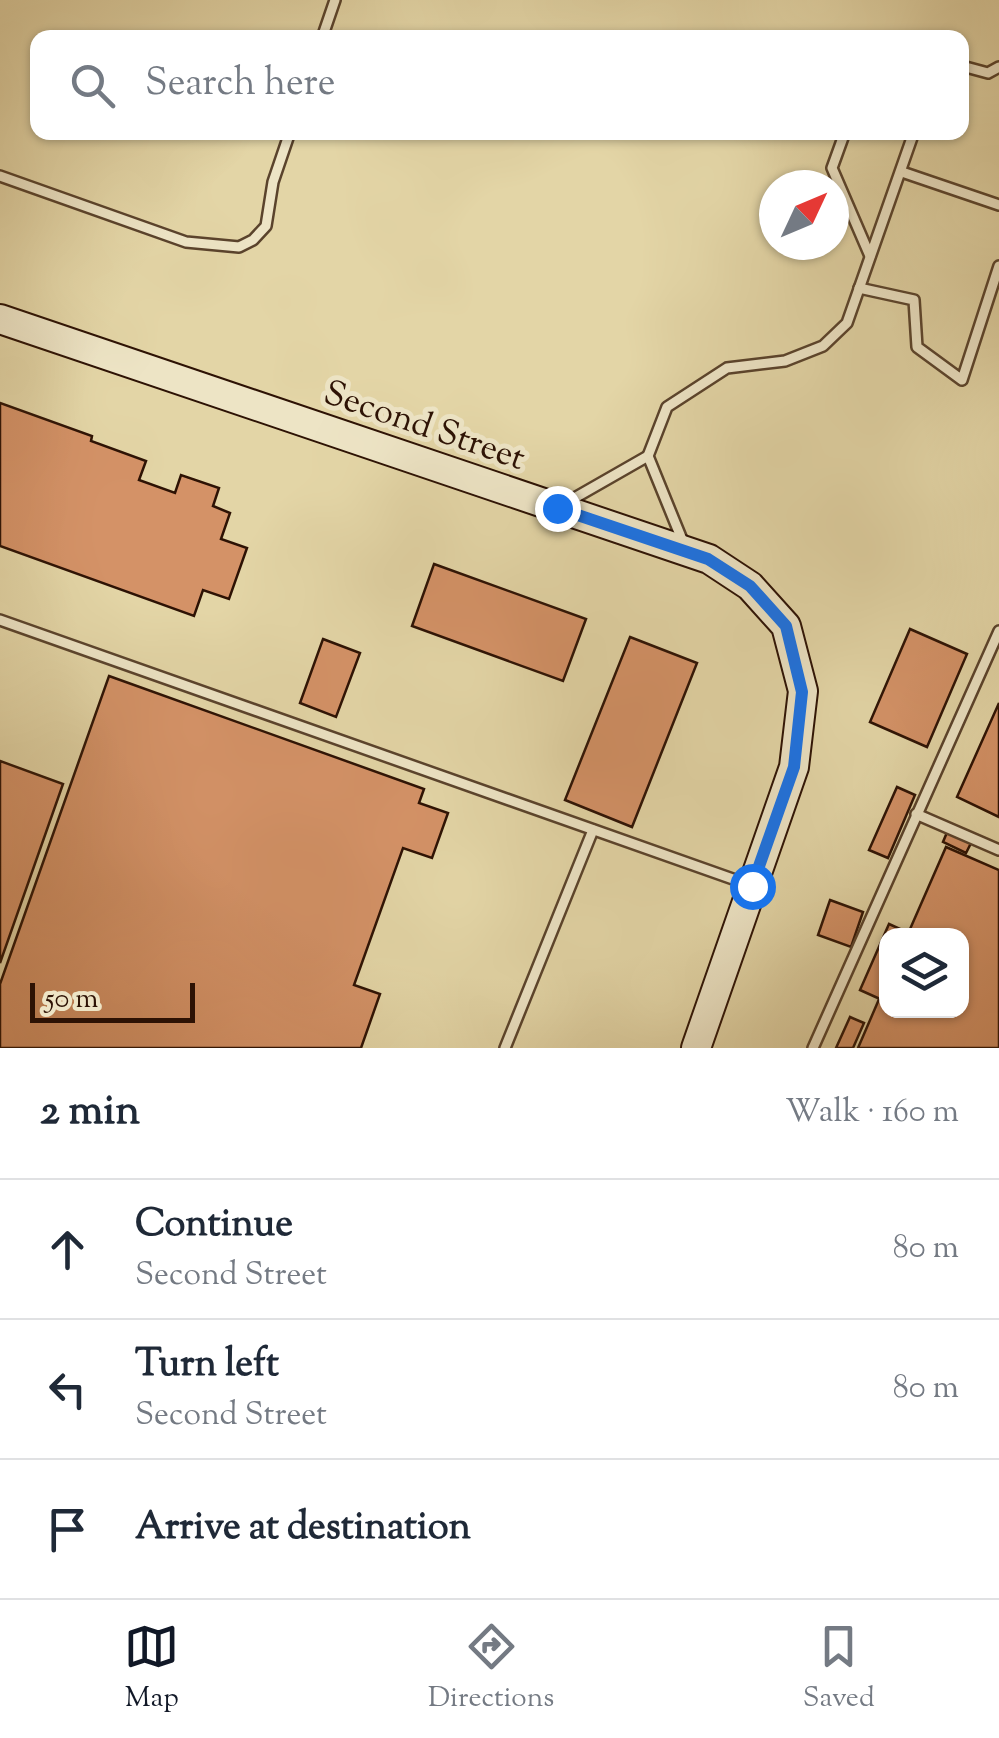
<!DOCTYPE html>
<html lang="en">
<head>
<meta charset="utf-8">
<style>
	:root { --surface:#fff; --page:#f6f6f7; --text:#1f2937; --muted:#747a83; --line:#e0e1e3; --accent:#111827 }
	body { margin:0; font-family:"Sorts Mill Goudy",serif; background:var(--page); color:var(--text) }
	.controls { position:absolute; right:30px; bottom:30px; display:grid; overflow:hidden; border-radius:20px; box-shadow:0 2px 8px #0004 }
	.controls button { width:90px; height:90px; display:grid; place-items:center; padding:0; border:0; border-bottom:2px solid var(--line); background:var(--surface); color:var(--text); font:50px sans-serif }
	.compass { position:absolute; left:759px; top:170px; width:90px; height:90px; border-radius:50%; background:var(--surface); box-shadow:0 2px 8px #0004; rotate:46deg }
	.scale { position:absolute; left:30px; bottom:25px; width:165px; box-sizing:border-box; padding-left:10px; border:5px solid #2d1204; border-top:0; font-size:28px; line-height:35px; white-space:nowrap; color:#2d1204; -webkit-text-stroke:8px #ede4c5; paint-order:stroke }
	.stop { position:absolute; width:30px; height:30px; margin:-22px; border:8px solid #1a73e8; border-radius:50%; background:#fff }
	.stop.end { background:#1a73e8; border-color:#fff; box-shadow:0 2px 10px #0008 }
	.list { margin:0; padding:0; list-style:none }
	h2 { display:flex; justify-content:space-between; align-items:center; height:130px; margin:0; padding:0 40px; font-size:42px }
	h2 small { font-size:32px; font-weight:400; color:var(--muted) }
	.list li { display:grid; grid-template-columns:65px 1fr auto; gap:30px; align-items:center; box-sizing:border-box; height:140px; padding:0 40px; border-top:2px solid var(--line) }
	.list b { display:block; font-size:38px; white-space:nowrap }
	.list p { margin:0; font-size:32px; white-space:nowrap; color:var(--muted) }
	.list em { font-size:32px; font-style:normal; color:var(--muted) }
	.icon { flex:none; width:55px; height:55px; fill:none; stroke:currentColor; stroke-width:2; stroke-linecap:round; stroke-linejoin:round }
	.map { position:relative; flex:none; width:999px; height:1048px; overflow:hidden }
	.search { position:absolute; background:var(--surface); box-shadow:0 2px 8px #0004; left:30px; right:30px; top:30px; height:110px; display:flex; align-items:center; gap:25px; box-sizing:border-box; padding:0 35px; border-radius:20px; color:var(--muted); font-size:38px }
	.sheet { height:550px; background:var(--surface) }
	nav { display:flex; justify-content:space-around; align-items:center; box-sizing:border-box; height:140px; border-top:2px solid var(--line); background:var(--surface); font-size:28px; color:var(--muted) }
	nav a { display:grid; justify-items:center; gap:5px }
	nav .on { color:var(--accent) }
	.map>svg:first-child { display:block }
	.building { fill:#d49267; stroke:#2d1204; stroke-width:2.5 }
	.lines { fill:none; stroke-linecap:round; stroke-linejoin:round }
	.lane-casing { stroke:#5a432c; stroke-width:14 }
	.secondary-casing { stroke:#2d1204; stroke-width:32 }
	.lane { stroke:#ede4c5; stroke-width:9 }
	.secondary { stroke:#ede4c5; stroke-width:28 }
	.route { stroke:#1a73e8; stroke-width:12 }
	.labels { text-anchor:middle; stroke-width:10; stroke-linejoin:round; paint-order:stroke }
	.street-label { font-size:35px; fill:#2d1204; stroke:#ede4c5 }
</style>
</head>
<body>
<div class="map">
<svg width="999" height="1048" viewBox="0 0 999 1048">
	<rect width="100%" height="100%" fill="#e3d5a6"/>
	<filter id="stains"><feTurbulence type="fractalNoise" baseFrequency=".002" numOctaves="4"/><feColorMatrix values="0 0 0 0 .2 0 0 0 0 .09 0 0 0 0 .02 0 0 0 .5 -.17"/></filter>
	<radialGradient id="worn" r=".72"><stop offset=".6" stop-color="#630" stop-opacity="0"/><stop offset="1" stop-color="#630" stop-opacity=".3"/></radialGradient>
	<g class="building">
		<path d="M0,403L92,436L91,441L146,461L139,480L175,493L181,475L219,488L213,506L230,513L221,539L247,548L229,599L203,590L194,616L0,546Z"/>
		<path d="M434,564L586,619L563,681L412,626Z"/>
		<path d="M910,629L967,654L927,747L870,722Z"/>
		<path d="M630,637L697,663L632,827L565,800Z"/>
		<path d="M323,639L360,653L336,717L300,703Z"/>
		<path d="M109,676L424,789L419,803L448,813L432,858L403,848L354,985L380,994L361,1048H0V984Z"/>
		<path d="M999,703V817L957,797Z"/>
		<path d="M0,761L63,784L0,963Z"/>
		<path d="M897,787L915,795L888,858L869,850Z"/>
		<path d="M948,830L972,841L966,853L943,842Z"/>
		<path d="M946,847L999,870V1048H858L886,983V1011H962V936H907Z"/>
		<path d="M830,900L863,912L851,947L818,935Z"/>
		<path d="M889,924L909,933L907,936H886V983L880,999L860,990Z"/>
		<path d="M850,1017L864,1023L853,1048H836Z"/>
	</g>
	<g class="lines">
		<g class="lane-casing">
			<g id="lane">
				<path d="M322,38L335,0"/>
				<path d="M962,66L988,73L999,67"/>
				<path d="M845,132L832,168L870,256"/>
				<path d="M902,172L999,205"/>
				<path d="M0,176L186,242L239,247L253,240L266,226L273,182L290,132"/>
				<path d="M859,288L914,300L917,347L962,380L999,266"/>
				<path d="M564,504L648,456"/>
				<path d="M683,542L648,456L667,407L727,368L785,361L823,346L847,323L914,132"/>
				<path d="M0,620L747,884"/>
				<path d="M916,814L999,850"/>
				<path d="M505,1048L593,830"/>
				<path d="M813,1048L999,631"/>
			</g>
		</g>
		<g class="secondary-casing">
			<path id="secondary" d="M0,319L709,559L750,586L786,626L803,691L794,767L696,1048"/>
		</g>
		<use href="#lane" class="lane"/>
		<use href="#secondary" class="secondary"/>
	</g>
	<g class="lines">
		<path class="route" d="M557,508L708,559L750,586L786,626L802,692L794,767L752,886"/>
	</g>
	<g class="labels">
		<g class="street-label">
			<text transform="translate(425 424) rotate(19)" y="12">Second Street</text>
		</g>
	</g>
	<rect width="100%" height="100%" filter="url(#stains)"/>
	<rect width="100%" height="100%" fill="url(#worn)"/>
</svg>
<div class="controls">
<button><svg class="icon" aria-label="layers" viewBox="0 0 24 24"><path d="M12 4l9 5-9 5-9-5zM3 14l9 5 9-5"/></svg></button>
</div>
<svg class="compass" viewBox="-18 -18 36 36"><path d="M0-13l5 13h-10z" fill="#e53935"/><path d="M0 13l5-13h-10z" fill="#747a83"/></svg>
<div class="scale">50 m</div>
<div class="stop" style="left:752px;top:886px"></div>
<div class="stop end" style="left:557px;top:508px"></div>
<div class="search"><svg class="icon" aria-label="search" viewBox="0 0 24 24"><circle cx="10" cy="10" r="6"/><path d="M15 15l6 6"/></svg>Search here</div>
</div>
<section class="sheet">
<h2>2 min<small>Walk · 160 m</small></h2>
<ul class="list">
<li><svg class="icon" aria-label="ahead" viewBox="0 0 24 24"><path d="M12 20V5M6 11l6-6 6 6"/></svg><div><b>Continue</b><p>Second Street</p></div><em>80 m</em></li>
<li><svg class="icon" aria-label="left" viewBox="0 0 24 24"><path d="M17 20v-9H6M10 6l-5 5 5 5"/></svg><div><b>Turn left</b><p>Second Street</p></div><em>80 m</em></li>
<li><svg class="icon" aria-label="arrive" viewBox="0 0 24 24"><path d="M6 21V4h12l-3 4 3 4H6"/></svg><div><b>Arrive at destination</b></div></li>
</ul>
</section>
<nav>
<a class="on"><svg class="icon" aria-label="map" viewBox="0 0 24 24"><path d="M3 6l6-2 6 2 6-2v14l-6 2-6-2-6 2zM9 4v14M15 6v14"/></svg>Map</a>
<a><svg class="icon" aria-label="directions" viewBox="0 0 24 24"><path d="M12 3l9 9-9 9-9-9zM9 14v-3h6M13 9l2 2-2 2"/></svg>Directions</a>
<a><svg class="icon" aria-label="saved" viewBox="0 0 24 24"><path d="M7 4h10v16l-5-4-5 4z"/></svg>Saved</a>
</nav>
</body>
</html>
